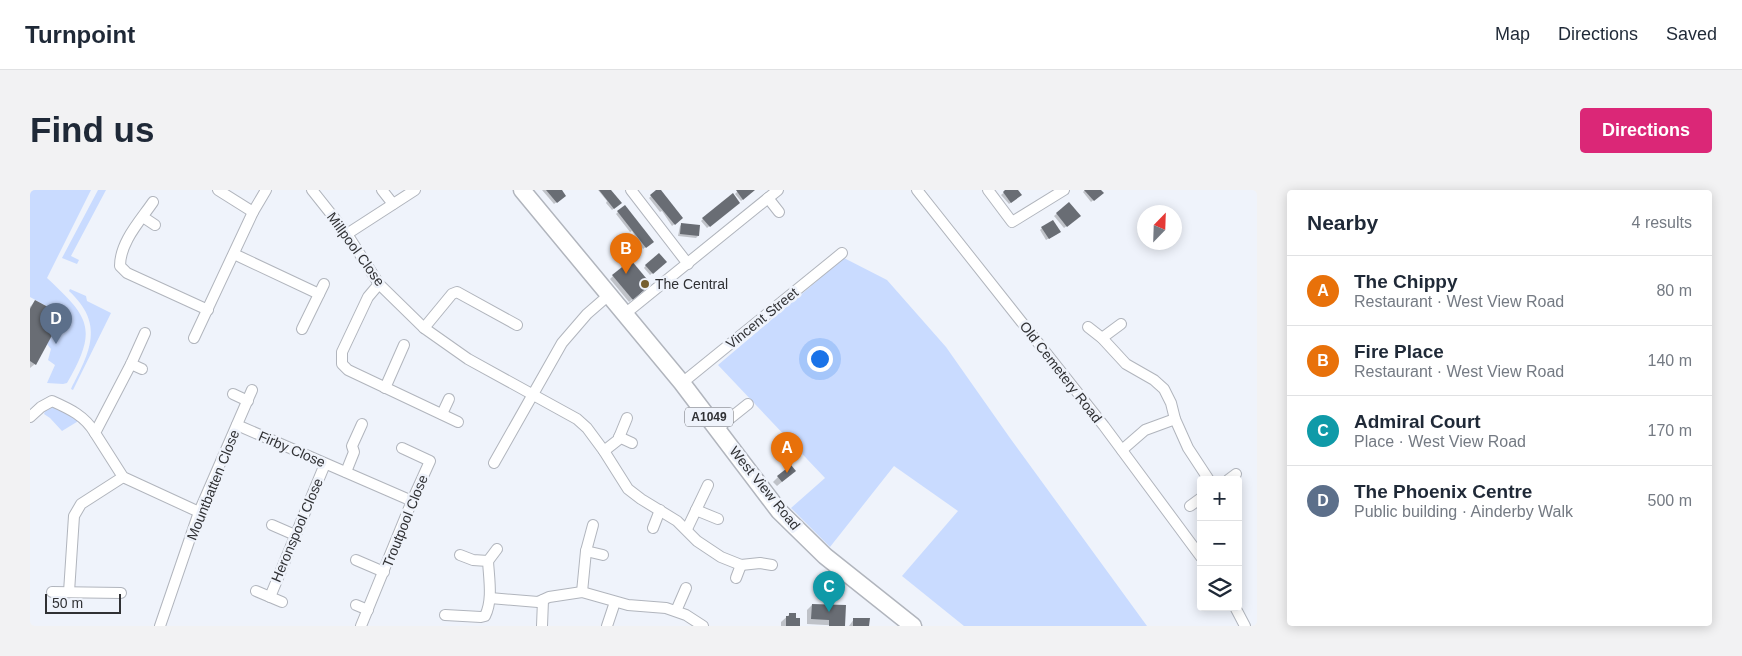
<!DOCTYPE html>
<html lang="en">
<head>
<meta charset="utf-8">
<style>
	:root { --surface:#fff; --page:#f2f2f3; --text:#1f2937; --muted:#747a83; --line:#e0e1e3; --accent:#db2777 }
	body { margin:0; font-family:Helvetica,sans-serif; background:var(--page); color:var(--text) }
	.controls { position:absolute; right:15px; bottom:15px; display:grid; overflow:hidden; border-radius:5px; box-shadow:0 2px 12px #0003 }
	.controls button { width:45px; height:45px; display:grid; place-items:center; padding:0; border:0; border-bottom:1px solid var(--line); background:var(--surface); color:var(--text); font:25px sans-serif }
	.compass { position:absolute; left:1107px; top:15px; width:45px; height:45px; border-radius:50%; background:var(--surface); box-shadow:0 2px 12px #0003; rotate:23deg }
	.scale { position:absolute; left:15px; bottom:12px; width:76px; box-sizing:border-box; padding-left:5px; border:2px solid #303134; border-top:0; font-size:14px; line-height:18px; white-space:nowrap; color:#303134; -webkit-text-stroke:4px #eff3fb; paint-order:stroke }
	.you { position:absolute; left:789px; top:168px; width:18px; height:18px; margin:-12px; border:4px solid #fff; border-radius:50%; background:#1a73e8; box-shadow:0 0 0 8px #1a73e833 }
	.badge { display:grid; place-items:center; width:32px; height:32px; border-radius:50%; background:var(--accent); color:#fff; font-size:16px; font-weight:700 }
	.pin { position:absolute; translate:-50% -41px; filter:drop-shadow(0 1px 2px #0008) }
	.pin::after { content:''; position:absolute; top:26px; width:18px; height:15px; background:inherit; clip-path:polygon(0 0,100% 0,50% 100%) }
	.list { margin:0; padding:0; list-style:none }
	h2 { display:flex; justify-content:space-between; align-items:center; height:65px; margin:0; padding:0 20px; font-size:21px }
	h2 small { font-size:16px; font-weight:400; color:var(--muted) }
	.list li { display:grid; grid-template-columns:32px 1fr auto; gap:15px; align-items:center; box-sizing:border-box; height:70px; padding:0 20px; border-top:1px solid var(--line) }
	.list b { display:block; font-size:19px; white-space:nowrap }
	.list p { margin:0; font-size:16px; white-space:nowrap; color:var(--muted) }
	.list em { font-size:16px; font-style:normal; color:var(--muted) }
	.icon { flex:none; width:28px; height:28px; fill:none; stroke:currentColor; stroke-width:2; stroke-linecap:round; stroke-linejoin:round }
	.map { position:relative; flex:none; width:1227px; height:436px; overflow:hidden; border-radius:5px }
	header { display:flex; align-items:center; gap:30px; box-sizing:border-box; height:70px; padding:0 25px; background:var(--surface); border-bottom:1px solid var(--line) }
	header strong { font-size:24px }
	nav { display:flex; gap:28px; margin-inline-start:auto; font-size:18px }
	.intro { display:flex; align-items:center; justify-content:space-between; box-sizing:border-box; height:120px; padding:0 30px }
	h1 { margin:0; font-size:35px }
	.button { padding:12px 22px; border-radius:5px; background:var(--accent); color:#fff; font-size:18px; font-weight:700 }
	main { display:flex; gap:30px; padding:0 30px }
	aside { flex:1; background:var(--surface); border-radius:5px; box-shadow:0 2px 12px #0003 }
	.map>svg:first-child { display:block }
	.green { fill:#c9dbff }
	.shadow { fill:#0003 }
	.building { fill:#696d74 }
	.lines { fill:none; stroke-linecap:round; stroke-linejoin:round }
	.minor-casing { stroke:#b1b5bd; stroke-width:12 }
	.primary-casing { stroke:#b1b5bd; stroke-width:19 }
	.minor { stroke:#fff; stroke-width:10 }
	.primary { stroke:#fff; stroke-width:16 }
	.poi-dot { fill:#765f2f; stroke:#eff3fb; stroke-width:2 }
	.labels { text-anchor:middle; stroke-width:5; stroke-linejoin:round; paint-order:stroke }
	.shield { fill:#eff3fb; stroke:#696b70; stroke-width:1 }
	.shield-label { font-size:12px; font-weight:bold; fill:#303134 }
	.street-label { font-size:14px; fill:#303134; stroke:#eff3fb }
	.poi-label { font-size:14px; fill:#303134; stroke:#eff3fb; text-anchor:start }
</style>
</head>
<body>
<header>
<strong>Turnpoint</strong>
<nav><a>Map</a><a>Directions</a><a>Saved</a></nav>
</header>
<div class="intro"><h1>Find us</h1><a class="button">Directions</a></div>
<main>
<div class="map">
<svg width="1227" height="436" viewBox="0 0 1227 436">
	<rect width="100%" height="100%" fill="#eff3fb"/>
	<g class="green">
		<path d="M0,0H61L17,88C60,128 68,139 37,193L33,194L17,193L25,175L18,170L21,159L17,154L33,125L0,107Z"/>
		<path d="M68,0H76L41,66L49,70L47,74L32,68Z"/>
		<path d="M814,68L857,90L916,157L980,248L1117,436H934L872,386L928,321L864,276L800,357L761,318L795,288L688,175Z"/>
		<path d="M40,99L56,106L57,111L81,123L43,200L41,199C60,162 75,134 39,101Z"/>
		<path d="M25,216L50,230L32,241L20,228L14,224L15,221Z"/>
	</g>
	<g class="shadow">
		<path d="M512,0H530L532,8L524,14Z"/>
		<path d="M568,0H580L590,13L582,20L576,13L577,11Z"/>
		<path d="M628,0L652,28L642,36L632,21L630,22L619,8Z"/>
		<path d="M709,0H724L711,11L705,4Z"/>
		<path d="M977,0H986L988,7L979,14L971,5Z"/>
		<path d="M1055,0H1070L1072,3L1061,12L1053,2Z"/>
		<path d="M1039,13L1047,28L1034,38L1024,26Z"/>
		<path d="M706,15L677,38L671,31L673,29Z"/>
		<path d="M588,22L622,52L613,59L602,41L600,42L586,24Z"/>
		<path d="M652,34L668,46L666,48L648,46L650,36Z"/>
		<path d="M1012,38L1027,44L1016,50L1010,40Z"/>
		<path d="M633,74L620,85L614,78L616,75Z"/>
		<path d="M583,86L616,98L599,112L580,89Z"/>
		<path d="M5,111V174L0,178V117Z"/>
		<path d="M759,286L747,296L743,292L748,287Z"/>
		<path d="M782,415L814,436L777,434V420Z"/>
		<path d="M760,424L765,429L769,436H751V432Z"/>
		<path d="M824,429L838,436H819Z"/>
	</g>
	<g class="building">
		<path d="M516,0H532L536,6L527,13Z"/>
		<path d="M569,0H581L592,13L584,19Z"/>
		<path d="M626,0H631L653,28L645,35L620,5Z"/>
		<path d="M706,0H725L713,10Z"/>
		<path d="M975,0H988L992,5L981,13L973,2Z"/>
		<path d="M1054,0H1071L1074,3L1064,11Z"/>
		<path d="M703,3L710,13L680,37L672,28Z"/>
		<path d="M1039,12L1051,26L1037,37L1026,23Z"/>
		<path d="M595,15L624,52L616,58L587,21Z"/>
		<path d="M1023,30L1031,42L1019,49L1011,37Z"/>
		<path d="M651,33L670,35L669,46L650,44Z"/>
		<path d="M629,63L637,72L623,84L615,75Z"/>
		<path d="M601,70L621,94L603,110L582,85Z"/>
		<path d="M5,110L33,125L6,175L0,171V119Z"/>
		<path d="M761,275L766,281L752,292L747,286Z"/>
		<path d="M782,414L816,415L815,436H799V430L781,429Z"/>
		<path d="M759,423H766V428H770V436H756V426H759Z"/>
		<path d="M823,428H840L839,436H823Z"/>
	</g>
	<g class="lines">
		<g class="minor-casing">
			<g id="minor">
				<path d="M188,0L223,22"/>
				<path d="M282,0L317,44L349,94L394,138L438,169L547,229L557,238L574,261L598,299L611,309L647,331L667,351L691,367L711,375L730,373L742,375"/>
				<path d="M352,0L363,14"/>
				<path d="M601,0L658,74"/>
				<path d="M887,0L1074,236L1171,367"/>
				<path d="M958,0L982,32L1034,0"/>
				<path d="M738,8L749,22"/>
				<path d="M123,12C110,31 90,52 90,76L97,83L178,120"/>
				<path d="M113,27L125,35"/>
				<path d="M317,44L385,0"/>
				<path d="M204,64L289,104"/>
				<path d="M349,94L338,107L312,162V174L318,180L428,232"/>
				<path d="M596,123L748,0"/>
				<path d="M1058,137L1072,148L1096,174L1124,190L1134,199L1141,213L1145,229L1158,258L1179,290"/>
				<path d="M394,138L422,104L427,102L487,135"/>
				<path d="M272,139L294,94"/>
				<path d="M115,143L101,174L65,243L93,287L169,322"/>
				<path d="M164,148L223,22L236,0"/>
				<path d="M1072,148L1091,134"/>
				<path d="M101,174L112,179"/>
				<path d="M652,193L812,63"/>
				<path d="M355,198L374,155"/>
				<path d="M203,204L218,211"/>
				<path d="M412,224L419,209"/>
				<path d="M0,227L11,217L22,211C40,219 55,226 65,243"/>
				<path d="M207,235L382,311"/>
				<path d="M688,238L718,214"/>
				<path d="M589,247L602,253"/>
				<path d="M1092,260L1115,240L1145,229"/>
				<path d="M574,261L588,250L597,228"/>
				<path d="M464,273L532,153L557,124L580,104"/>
				<path d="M316,282L324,262L322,256L332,234"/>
				<path d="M1198,290L1206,284"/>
				<path d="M1160,316L1171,308"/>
				<path d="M666,320L688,329"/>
				<path d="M242,335L265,345"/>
				<path d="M623,338L630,320"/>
				<path d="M657,339L678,295"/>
				<path d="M556,361L573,365"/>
				<path d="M326,370L354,382"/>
				<path d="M458,371L467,359"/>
				<path d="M706,388L711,375"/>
				<path d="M226,401L252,412"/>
				<path d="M22,402L91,403"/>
				<path d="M39,402L44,326L51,314L93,287"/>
				<path d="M552,402L556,361L563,335"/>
				<path d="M240,407L295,274"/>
				<path d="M460,408L508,412L519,407L552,402L598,415L636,418L656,425L673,436"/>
				<path d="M326,415L338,420"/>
				<path d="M1205,417L1215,436"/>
				<path d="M646,421L656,398"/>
				<path d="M415,425L451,427L455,426C463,410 459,389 458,371L443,370L430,365"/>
				<path d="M130,436L169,322L222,200"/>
				<path d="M331,436L382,311L400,271L372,258"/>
				<path d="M512,436L513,410"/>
				<path d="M577,436L585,412"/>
			</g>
		</g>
		<g class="primary-casing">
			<path id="primary" d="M492,0L652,193L749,321L795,366L883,436"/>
		</g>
		<use href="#minor" class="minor"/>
		<use href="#primary" class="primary"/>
	</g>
	<circle class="poi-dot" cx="615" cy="94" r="5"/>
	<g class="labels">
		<rect class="shield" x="655" y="217.5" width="48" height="19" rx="4"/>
		<g class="shield-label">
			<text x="679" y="231">A1049</text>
		</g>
		<g class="street-label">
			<text transform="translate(326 59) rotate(54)" y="5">Millpool Close</text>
			<text transform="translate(732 128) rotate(-39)" y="5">Vincent Street</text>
			<text transform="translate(1031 182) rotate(52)" y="5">Old Cemetery Road</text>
			<text transform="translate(262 259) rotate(23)" y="5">Firby Close</text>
			<text transform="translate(183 295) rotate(-68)" y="5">Mountbatten Close</text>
			<text transform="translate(735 298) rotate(51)" y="5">West View Road</text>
			<text transform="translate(375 331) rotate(-68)" y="5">Troutpool Close</text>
			<text transform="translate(267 340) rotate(-67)" y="5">Heronspool Close</text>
		</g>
		<g class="poi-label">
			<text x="625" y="99">The Central</text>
		</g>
	</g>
</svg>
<div class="controls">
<button>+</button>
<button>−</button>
<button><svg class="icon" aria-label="layers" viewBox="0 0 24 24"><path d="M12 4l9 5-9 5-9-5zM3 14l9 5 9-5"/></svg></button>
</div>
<svg class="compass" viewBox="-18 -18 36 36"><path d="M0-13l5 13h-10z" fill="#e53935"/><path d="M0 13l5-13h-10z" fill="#747a83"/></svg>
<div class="scale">50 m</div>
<div class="you"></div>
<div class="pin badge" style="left:757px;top:283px;background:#e8710a">A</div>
<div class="pin badge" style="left:596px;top:84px;background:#e8710a">B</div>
<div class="pin badge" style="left:799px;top:422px;background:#0f9aa8">C</div>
<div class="pin badge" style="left:26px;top:154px;background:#5c6f8a">D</div>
</div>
<aside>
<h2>Nearby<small>4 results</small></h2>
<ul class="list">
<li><span class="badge" style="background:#e8710a">A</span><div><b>The Chippy</b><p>Restaurant · West View Road</p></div><em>80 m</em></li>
<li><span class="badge" style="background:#e8710a">B</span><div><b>Fire Place</b><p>Restaurant · West View Road</p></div><em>140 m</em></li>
<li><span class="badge" style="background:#0f9aa8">C</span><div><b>Admiral Court</b><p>Place · West View Road</p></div><em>170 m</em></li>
<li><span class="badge" style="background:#5c6f8a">D</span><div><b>The Phoenix Centre</b><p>Public building · Ainderby Walk</p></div><em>500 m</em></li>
</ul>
</aside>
</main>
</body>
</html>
